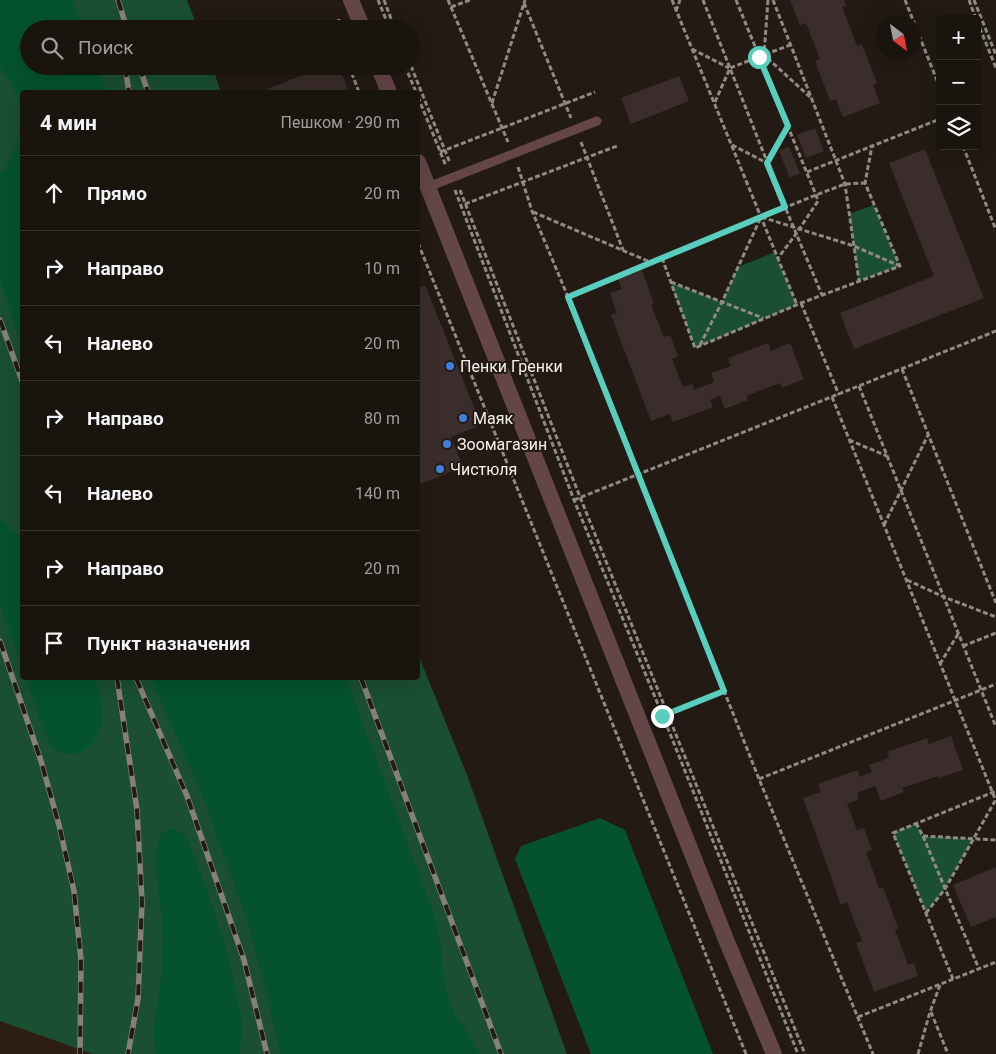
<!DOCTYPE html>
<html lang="ru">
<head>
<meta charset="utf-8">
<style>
	:root { --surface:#1a140e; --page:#231d17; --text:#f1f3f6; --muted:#9f9e9e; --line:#38332e }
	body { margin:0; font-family:Roboto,sans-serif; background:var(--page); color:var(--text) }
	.controls { position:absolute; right:15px; top:15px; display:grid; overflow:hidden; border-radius:5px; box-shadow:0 5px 20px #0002 }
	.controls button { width:45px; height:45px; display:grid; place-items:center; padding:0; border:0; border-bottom:1px solid var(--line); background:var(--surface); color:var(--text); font:25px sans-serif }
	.compass { position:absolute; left:876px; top:15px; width:45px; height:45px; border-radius:50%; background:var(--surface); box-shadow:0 5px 20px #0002; rotate:148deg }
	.stop { position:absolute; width:15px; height:15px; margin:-11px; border:4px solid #59cebe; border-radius:50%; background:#fff }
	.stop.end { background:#59cebe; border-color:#fff; box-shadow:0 1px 5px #0008 }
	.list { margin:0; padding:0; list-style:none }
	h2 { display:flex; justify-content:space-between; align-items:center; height:65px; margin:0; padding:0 20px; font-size:21px }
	h2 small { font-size:16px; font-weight:400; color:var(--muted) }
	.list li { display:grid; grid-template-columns:32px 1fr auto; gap:15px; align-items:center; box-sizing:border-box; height:75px; padding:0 20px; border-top:1px solid var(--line) }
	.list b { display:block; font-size:19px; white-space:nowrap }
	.list em { font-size:16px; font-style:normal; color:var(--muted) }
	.icon { flex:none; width:28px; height:28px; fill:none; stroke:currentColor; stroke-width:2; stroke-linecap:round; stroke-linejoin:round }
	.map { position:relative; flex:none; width:996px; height:1054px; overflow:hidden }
	.search { position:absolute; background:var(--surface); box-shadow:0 5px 20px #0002; left:20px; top:20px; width:400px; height:55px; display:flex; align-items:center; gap:12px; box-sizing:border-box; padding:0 18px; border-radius:28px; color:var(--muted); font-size:19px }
	.panel { position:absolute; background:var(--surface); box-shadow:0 5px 20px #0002; left:20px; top:90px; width:400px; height:590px; border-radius:5px }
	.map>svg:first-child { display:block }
	.built { fill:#2d1f14 }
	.green { fill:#1a4f31 }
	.forest { fill:#05532d }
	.building { fill:#3a2d2c }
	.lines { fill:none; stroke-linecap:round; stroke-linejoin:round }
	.path { stroke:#918a84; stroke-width:3; stroke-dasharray:5 2.5; stroke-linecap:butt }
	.service { stroke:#644649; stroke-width:9 }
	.minor { stroke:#644649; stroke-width:16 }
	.rail-casing { stroke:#87807a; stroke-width:5.5 }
	.rail { stroke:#231a13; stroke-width:4; stroke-dasharray:11; stroke-linecap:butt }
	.route { stroke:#59cebe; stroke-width:6 }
	.shop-dot { fill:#3f7fe0; stroke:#231a13; stroke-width:2 }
	.labels { text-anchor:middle; stroke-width:4; stroke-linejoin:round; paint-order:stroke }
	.poi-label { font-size:16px; fill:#f8f2ed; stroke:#231a13; text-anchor:start }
</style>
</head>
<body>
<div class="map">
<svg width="996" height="1054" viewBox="0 0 996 1054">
	<rect width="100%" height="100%" fill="#231a13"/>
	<path class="built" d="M0,1018L109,1054H0Z"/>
	<g class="green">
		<path d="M0,0H187L198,29H29V66H212L221,92H22V678H418V654L467,775L567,1054H93L0,1021Z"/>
		<path d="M874,205L900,266L859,281L849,214Z"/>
		<path d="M775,252L797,305L695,348L670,282L722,302L738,267Z"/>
		<path d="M916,823L923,836L973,839L945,889L926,913L893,833Z"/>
	</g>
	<g class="forest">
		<path d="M0,0H74L80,29H29V66H97L108,92H22V347L0,281V174L5,168L15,149L21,123L20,104L13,86L0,68Z"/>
		<path d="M0,516C6,525 13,532 22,537V667L0,604Z"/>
		<path d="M26,678H93C97,682 97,687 99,692C106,716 103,749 73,754C67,754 59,753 55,749C43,738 32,694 26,678Z"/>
		<path d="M151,678H346L435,917L441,948L443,972L448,997L457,1019L470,1035L480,1054H281L264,983L249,926L201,792L169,720Z"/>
		<path d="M600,818L625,830L713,1054H591L515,859L521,846Z"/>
		<path d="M174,829L183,834L189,842L214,910L227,953L242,1019L240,1054H156C151,1032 156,1015 159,994C162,969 164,942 162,918C160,897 153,865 157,846C159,834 163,830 174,829Z"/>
	</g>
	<g class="building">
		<path d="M790,0H844L846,6L842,7L857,46L862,44L877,83L873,85L880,103L843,117L836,99L830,101L815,61L820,59L806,23L800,25Z"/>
		<path d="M327,66H339L349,92H268L267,89Z"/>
		<path d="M679,76L689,101L631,124L621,98Z"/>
		<path d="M815,128L824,151L806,158L797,135Z"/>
		<path d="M789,147L800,173L790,178L779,151Z"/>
		<path d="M925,149L984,298L854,349L840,313L934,276L889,163Z"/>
		<path d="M642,270L654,304L651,305L664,337L670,335L678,356L672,359L683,387L692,384L694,390L714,382L711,373L731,366L728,358L768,343L771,351L790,343L804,379L782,388L780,383L746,396L748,400L725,409L720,396L710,400L713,407L673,422L670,414L651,421L611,315L617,313L610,293L622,289L618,279Z"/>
		<path d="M425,285L481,425L451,437L463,467L418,485V288Z"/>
		<path d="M951,736L963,770L939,778L938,776L902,788L904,792L881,801L875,786L857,793L859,799L847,804L857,830L864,828L872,850L866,852L879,888L883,887L898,928L895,930L908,965L914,963L918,976L874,992L856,943L862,941L847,902L841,905L803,798L821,792L818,784L857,770L860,777L872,772L869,765L889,758L887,752L927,738L929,744Z"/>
		<path d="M996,867V917L971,927L953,885Z"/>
	</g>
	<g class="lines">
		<g class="path">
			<path d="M378,0L390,29"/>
			<path d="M384,0L395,29"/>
			<path d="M448,0L508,142"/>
			<path d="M672,0L797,305"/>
			<path d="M703,0L785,207L822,295"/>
			<path d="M736,0L816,195L818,201L796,234L778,258"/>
			<path d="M768,0L764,55L810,97"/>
			<path d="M773,0L845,184L859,281"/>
			<path d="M905,0L940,88"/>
			<path d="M969,0L976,19"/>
			<path d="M974,0L996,55"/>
			<path d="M524,3L571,118"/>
			<path d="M451,7L470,0"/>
			<path d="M676,11L680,0"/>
			<path d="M977,21L996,68"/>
			<path d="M338,29L339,19"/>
			<path d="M692,49L729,68"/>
			<path d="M349,66L359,92"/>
			<path d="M405,66L416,92"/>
			<path d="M411,66L450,163"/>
			<path d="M418,97L446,166"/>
			<path d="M715,102L730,68L790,45"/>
			<path d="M492,103L525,0"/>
			<path d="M581,142L623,250"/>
			<path d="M732,145L767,163L787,127"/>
			<path d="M963,146L996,230"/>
			<path d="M440,152L595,92"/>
			<path d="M518,167L532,211L568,297L759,779L873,1054"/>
			<path d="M807,172L940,119"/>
			<path d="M455,190L574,500L673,741L798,1054"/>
			<path d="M460,190L580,497L805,1054"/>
			<path d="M465,204L617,146"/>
			<path d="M533,212L650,262"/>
			<path d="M418,243L746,1054"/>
			<path d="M662,258L695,348L801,303L900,266L865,183L872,146"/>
			<path d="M671,282L763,318"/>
			<path d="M568,297L650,262L816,195L845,184L865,183"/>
			<path d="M801,303L839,395"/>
			<path d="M700,345L722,302L761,217L854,246L900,266"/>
			<path d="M902,369L996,603"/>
			<path d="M859,386L996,727"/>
			<path d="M832,397L996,801"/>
			<path d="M849,440L887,456"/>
			<path d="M574,500L996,331"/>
			<path d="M884,525L928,435"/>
			<path d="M907,580L944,597L996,617"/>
			<path d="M963,646L996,633"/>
			<path d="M940,664L958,634"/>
			<path d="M662,716L724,691"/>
			<path d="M759,779L996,684"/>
			<path d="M916,823L923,836L979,969"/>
			<path d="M923,836L996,840"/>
			<path d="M926,913L945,889L995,801"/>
			<path d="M953,979L893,833L996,791"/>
			<path d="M931,1012L948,1054"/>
			<path d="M858,1017L996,962"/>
			<path d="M918,1054L930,1012L940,985"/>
		</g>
		<path class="service" d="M428,187L597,121"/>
		<g class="minor">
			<path d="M351,0L363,29"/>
			<path d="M378,66L389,92"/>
			<path d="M418,162L727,942L774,1054"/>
		</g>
		<g class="rail-casing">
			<g id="rail">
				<path d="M118,0L127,29"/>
				<path d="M125,66L129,92"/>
				<path d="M139,66L148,92"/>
				<path d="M0,320L22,381"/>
				<path d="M0,641L41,761L59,825L74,891L81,960L80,1054"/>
				<path d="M117,678L137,810L142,902L138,999L128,1054"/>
				<path d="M136,678L187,796L244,960L267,1054"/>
				<path d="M361,678L501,1054"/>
			</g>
		</g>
		<use href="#rail" class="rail"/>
	</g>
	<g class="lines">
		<path class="route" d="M662,716L724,691L568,297L785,207L767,163L788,126L759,57"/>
	</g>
	<g class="shop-dot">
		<circle cx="450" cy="366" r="5"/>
		<circle cx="463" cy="418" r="5"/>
		<circle cx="447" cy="444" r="5"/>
		<circle cx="440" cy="469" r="5"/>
	</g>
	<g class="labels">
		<g class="poi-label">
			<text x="460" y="372">Пенки Гренки</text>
			<text x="473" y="424">Маяк</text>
			<text x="457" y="450">Зоомагазин</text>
			<text x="450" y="475">Чистюля</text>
		</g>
	</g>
</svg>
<div class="controls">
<button>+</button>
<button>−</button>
<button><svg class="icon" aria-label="layers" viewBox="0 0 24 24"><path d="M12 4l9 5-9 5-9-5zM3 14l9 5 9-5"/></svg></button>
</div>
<svg class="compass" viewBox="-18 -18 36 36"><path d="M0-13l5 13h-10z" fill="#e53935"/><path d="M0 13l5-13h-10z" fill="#9f9e9e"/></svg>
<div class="stop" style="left:759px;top:57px"></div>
<div class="stop end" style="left:662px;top:716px"></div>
<div class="search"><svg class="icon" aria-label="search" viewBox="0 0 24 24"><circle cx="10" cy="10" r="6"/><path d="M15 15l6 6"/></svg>Поиск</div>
<section class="panel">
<h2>4 мин<small>Пешком · 290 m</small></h2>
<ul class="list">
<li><svg class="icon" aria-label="ahead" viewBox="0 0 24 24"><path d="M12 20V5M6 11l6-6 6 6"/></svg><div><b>Прямо</b></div><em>20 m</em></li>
<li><svg class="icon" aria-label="right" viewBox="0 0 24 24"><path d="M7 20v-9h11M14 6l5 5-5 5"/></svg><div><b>Направо</b></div><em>10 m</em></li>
<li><svg class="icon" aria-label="left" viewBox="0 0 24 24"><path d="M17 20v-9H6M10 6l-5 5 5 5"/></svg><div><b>Налево</b></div><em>20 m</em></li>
<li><svg class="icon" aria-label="right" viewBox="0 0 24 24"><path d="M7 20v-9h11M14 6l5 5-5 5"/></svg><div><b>Направо</b></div><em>80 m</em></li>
<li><svg class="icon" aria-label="left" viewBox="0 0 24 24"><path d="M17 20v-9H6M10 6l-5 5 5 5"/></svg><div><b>Налево</b></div><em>140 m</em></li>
<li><svg class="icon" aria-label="right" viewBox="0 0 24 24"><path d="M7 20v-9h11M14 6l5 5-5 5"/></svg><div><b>Направо</b></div><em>20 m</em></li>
<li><svg class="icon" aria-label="arrive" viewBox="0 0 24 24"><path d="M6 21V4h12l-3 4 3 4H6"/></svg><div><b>Пункт назначения</b></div></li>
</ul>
</section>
</div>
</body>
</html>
